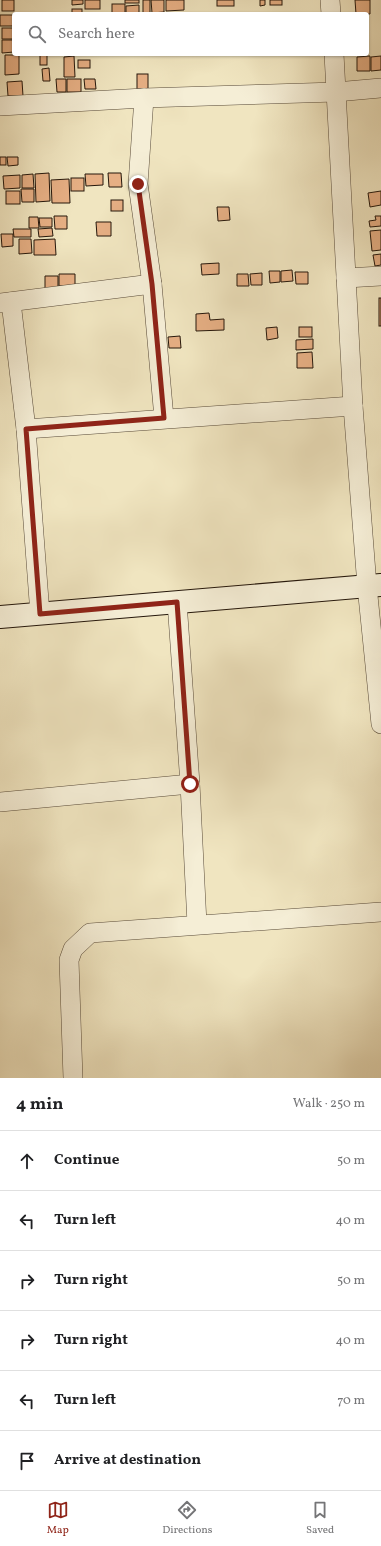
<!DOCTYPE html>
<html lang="en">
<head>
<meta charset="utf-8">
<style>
	:root { --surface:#fff; --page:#f2f2f2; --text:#202124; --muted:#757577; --line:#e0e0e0; --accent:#8f2418 }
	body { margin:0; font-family:Vollkorn,serif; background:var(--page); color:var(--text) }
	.stop { position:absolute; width:12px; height:12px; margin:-9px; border:3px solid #8f2418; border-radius:50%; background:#fff }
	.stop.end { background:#8f2418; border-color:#fff; box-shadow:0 1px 4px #0008 }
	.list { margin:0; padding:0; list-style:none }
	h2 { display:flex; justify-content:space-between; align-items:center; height:52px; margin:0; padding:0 16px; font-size:17px }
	h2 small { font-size:13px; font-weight:400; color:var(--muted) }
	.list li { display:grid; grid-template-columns:26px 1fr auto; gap:12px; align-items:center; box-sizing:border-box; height:60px; padding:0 16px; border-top:1px solid var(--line) }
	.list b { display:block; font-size:15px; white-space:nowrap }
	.list em { font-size:13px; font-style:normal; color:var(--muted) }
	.icon { flex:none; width:22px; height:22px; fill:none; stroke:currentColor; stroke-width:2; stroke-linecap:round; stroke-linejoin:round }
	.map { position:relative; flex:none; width:381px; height:1078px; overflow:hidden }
	.search { position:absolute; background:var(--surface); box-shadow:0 1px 3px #0004; left:12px; right:12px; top:12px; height:44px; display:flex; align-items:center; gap:10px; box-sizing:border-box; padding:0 14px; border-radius:4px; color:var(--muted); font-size:15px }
	.sheet { height:412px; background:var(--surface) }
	nav { display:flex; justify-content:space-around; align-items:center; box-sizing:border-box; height:56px; border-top:1px solid var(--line); background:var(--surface); font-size:11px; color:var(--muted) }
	nav a { display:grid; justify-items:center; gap:2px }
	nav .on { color:var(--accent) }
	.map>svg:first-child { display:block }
	.building { fill:#e6af84; stroke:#25170b }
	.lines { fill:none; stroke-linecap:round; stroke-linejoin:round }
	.street-casing { stroke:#584a38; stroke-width:20 }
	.secondary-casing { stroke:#25170b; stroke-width:24 }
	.street { stroke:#f5eed6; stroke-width:19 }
	.secondary { stroke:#f5eed6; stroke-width:22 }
	.route { stroke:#8f2418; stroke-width:5 }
</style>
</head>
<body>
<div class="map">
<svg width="381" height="1078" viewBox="0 0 381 1078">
	<rect width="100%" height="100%" fill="#f0e5c0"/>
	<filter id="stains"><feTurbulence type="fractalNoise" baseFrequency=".005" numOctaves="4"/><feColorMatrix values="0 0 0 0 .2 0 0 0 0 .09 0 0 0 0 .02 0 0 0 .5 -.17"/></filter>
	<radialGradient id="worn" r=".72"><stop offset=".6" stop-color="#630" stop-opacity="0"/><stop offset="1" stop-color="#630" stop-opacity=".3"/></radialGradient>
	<g class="building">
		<rect x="2" y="0" width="12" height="11"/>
		<path d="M72,0H83V4L72,5Z"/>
		<rect x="85" y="0" width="15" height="9"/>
		<rect x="125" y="0" width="14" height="3"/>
		<path d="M143,0H150V13L143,14Z"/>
		<path d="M151,0H164V12L152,13Z"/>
		<path d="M166,0H184V10L166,11Z"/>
		<rect x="217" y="0" width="17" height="6"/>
		<path d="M260,0H265V5L260,6Z"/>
		<rect x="270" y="0" width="12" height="5"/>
		<path d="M355,0H370V14H356Z"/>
		<rect x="112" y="4" width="13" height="10"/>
		<path d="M139,5V13L126,14V6Z"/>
		<rect x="72" y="9" width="10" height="5"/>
		<rect x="0" y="15" width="14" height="11"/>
		<rect x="2" y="28" width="12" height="11"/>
		<path d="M2,40H14V52L2,53Z"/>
		<path d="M5,55H19V74L5,75Z"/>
		<rect x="40" y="55" width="7" height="10"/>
		<path d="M74,56L75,77H64V57Z"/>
		<path d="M370,56V71H357V57Z"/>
		<path d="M381,56V70L371,71V57Z"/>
		<rect x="78" y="60" width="12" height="8"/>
		<path d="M49,68L50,81H43L42,69Z"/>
		<rect x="137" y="74" width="11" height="15"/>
		<path d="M56,79H66V92H57Z"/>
		<rect x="67" y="79" width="14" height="13"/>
		<path d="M84,79H95L96,89H85Z"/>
		<path d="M22,81L23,96H8L7,82Z"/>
		<rect x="0" y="157" width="6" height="8"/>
		<path d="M7,157H18V165L8,166Z"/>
		<path d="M49,173L50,201L36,202L35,174Z"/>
		<path d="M108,173H121L122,187H109Z"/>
		<path d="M33,174L34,188H22V175Z"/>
		<path d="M85,174H103V185L86,186Z"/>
		<path d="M20,175V188L4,189L3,176Z"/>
		<rect x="71" y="178" width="13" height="13"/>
		<path d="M69,179L70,203H52L51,180Z"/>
		<path d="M21,189H34V202H22Z"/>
		<rect x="6" y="191" width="14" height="13"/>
		<path d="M381,191V205L370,207L368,193Z"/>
		<rect x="111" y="200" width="12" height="11"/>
		<path d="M217,207H229L230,220L218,221Z"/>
		<path d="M54,216H67V229H55Z"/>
		<path d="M375,216H381V226L370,227L369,221L376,220Z"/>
		<path d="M29,217H38L39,228H29Z"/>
		<path d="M39,218H52V227H40Z"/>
		<path d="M96,222H111V236H97Z"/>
		<path d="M52,228L53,236L39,237L38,229Z"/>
		<path d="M13,229H31V237H14Z"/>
		<path d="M381,230V250L372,251L370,231Z"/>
		<path d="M1,234H13V246L2,247Z"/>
		<path d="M19,239H31L32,253L19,254Z"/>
		<path d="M55,239L56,255H34V240Z"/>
		<path d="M381,254V265L375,266L373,255Z"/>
		<path d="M219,263V274L202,275L201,264Z"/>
		<path d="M292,270L293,281L281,282V271Z"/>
		<path d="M269,271H280V282L270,283Z"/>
		<path d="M295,272H308V284H296Z"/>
		<path d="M262,273V285H251L250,274Z"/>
		<path d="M59,274H75V285L59,286Z"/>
		<path d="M237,274H248L249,286H237Z"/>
		<path d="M45,276H58V288L45,289Z"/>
		<rect x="379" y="298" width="2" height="28"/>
		<path d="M209,313L210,320L224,319V330L196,331V314Z"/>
		<path d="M277,327L278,338L267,340L266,328Z"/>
		<rect x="299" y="327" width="13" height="10"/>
		<path d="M180,336L181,348H169L168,337Z"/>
		<path d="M313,339V349L296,350V340Z"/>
		<path d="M312,352L313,368H297V353Z"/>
	</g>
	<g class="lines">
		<g class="street-casing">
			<g id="street">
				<path d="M330,0L331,14"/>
				<path d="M334,54L353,406L367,586L381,724"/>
				<path d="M144,98L138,184L152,284L164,418"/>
				<path d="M0,106L144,98L336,92L381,88"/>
				<path d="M346,278L381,276"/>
				<path d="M11,302L26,429L40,614"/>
				<path d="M0,303L152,284"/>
				<path d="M26,429L353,406"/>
				<path d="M190,784L197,924"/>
				<path d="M0,802L190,784L177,602"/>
				<path d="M73,1078L69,960L73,949L90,933L381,912"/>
			</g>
		</g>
		<g class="secondary-casing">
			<path id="secondary" d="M0,617L381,585"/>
		</g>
		<use href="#street" class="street"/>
		<use href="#secondary" class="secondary"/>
	</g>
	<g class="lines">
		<path class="route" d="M138,184L152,284L164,418L26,429L40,614L177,602L190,784"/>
	</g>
	<rect width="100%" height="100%" filter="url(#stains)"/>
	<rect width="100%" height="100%" fill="url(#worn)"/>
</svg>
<div class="stop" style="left:190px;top:784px"></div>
<div class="stop end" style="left:138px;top:184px"></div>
<div class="search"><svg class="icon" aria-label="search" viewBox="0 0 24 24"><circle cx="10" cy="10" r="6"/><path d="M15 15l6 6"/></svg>Search here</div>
</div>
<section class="sheet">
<h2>4 min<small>Walk · 250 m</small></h2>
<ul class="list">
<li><svg class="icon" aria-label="ahead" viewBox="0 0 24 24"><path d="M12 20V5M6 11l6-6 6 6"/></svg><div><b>Continue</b></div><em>50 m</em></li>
<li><svg class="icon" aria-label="left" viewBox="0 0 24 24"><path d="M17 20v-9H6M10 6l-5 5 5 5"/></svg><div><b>Turn left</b></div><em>40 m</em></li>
<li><svg class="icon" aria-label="right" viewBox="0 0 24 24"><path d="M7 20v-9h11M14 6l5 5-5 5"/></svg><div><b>Turn right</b></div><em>50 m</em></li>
<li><svg class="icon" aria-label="right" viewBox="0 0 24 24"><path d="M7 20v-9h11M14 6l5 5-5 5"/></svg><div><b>Turn right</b></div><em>40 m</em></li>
<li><svg class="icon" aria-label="left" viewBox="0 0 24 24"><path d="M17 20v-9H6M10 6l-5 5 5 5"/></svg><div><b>Turn left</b></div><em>70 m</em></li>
<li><svg class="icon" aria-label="arrive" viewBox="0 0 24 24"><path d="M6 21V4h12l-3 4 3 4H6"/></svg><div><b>Arrive at destination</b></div></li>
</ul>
</section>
<nav>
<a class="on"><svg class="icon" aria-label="map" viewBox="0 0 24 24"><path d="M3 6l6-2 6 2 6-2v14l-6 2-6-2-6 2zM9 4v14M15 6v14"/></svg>Map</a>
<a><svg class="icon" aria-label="directions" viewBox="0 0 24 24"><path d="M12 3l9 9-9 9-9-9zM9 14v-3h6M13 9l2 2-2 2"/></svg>Directions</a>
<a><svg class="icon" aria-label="saved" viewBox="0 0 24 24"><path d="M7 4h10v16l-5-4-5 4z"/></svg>Saved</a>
</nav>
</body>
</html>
